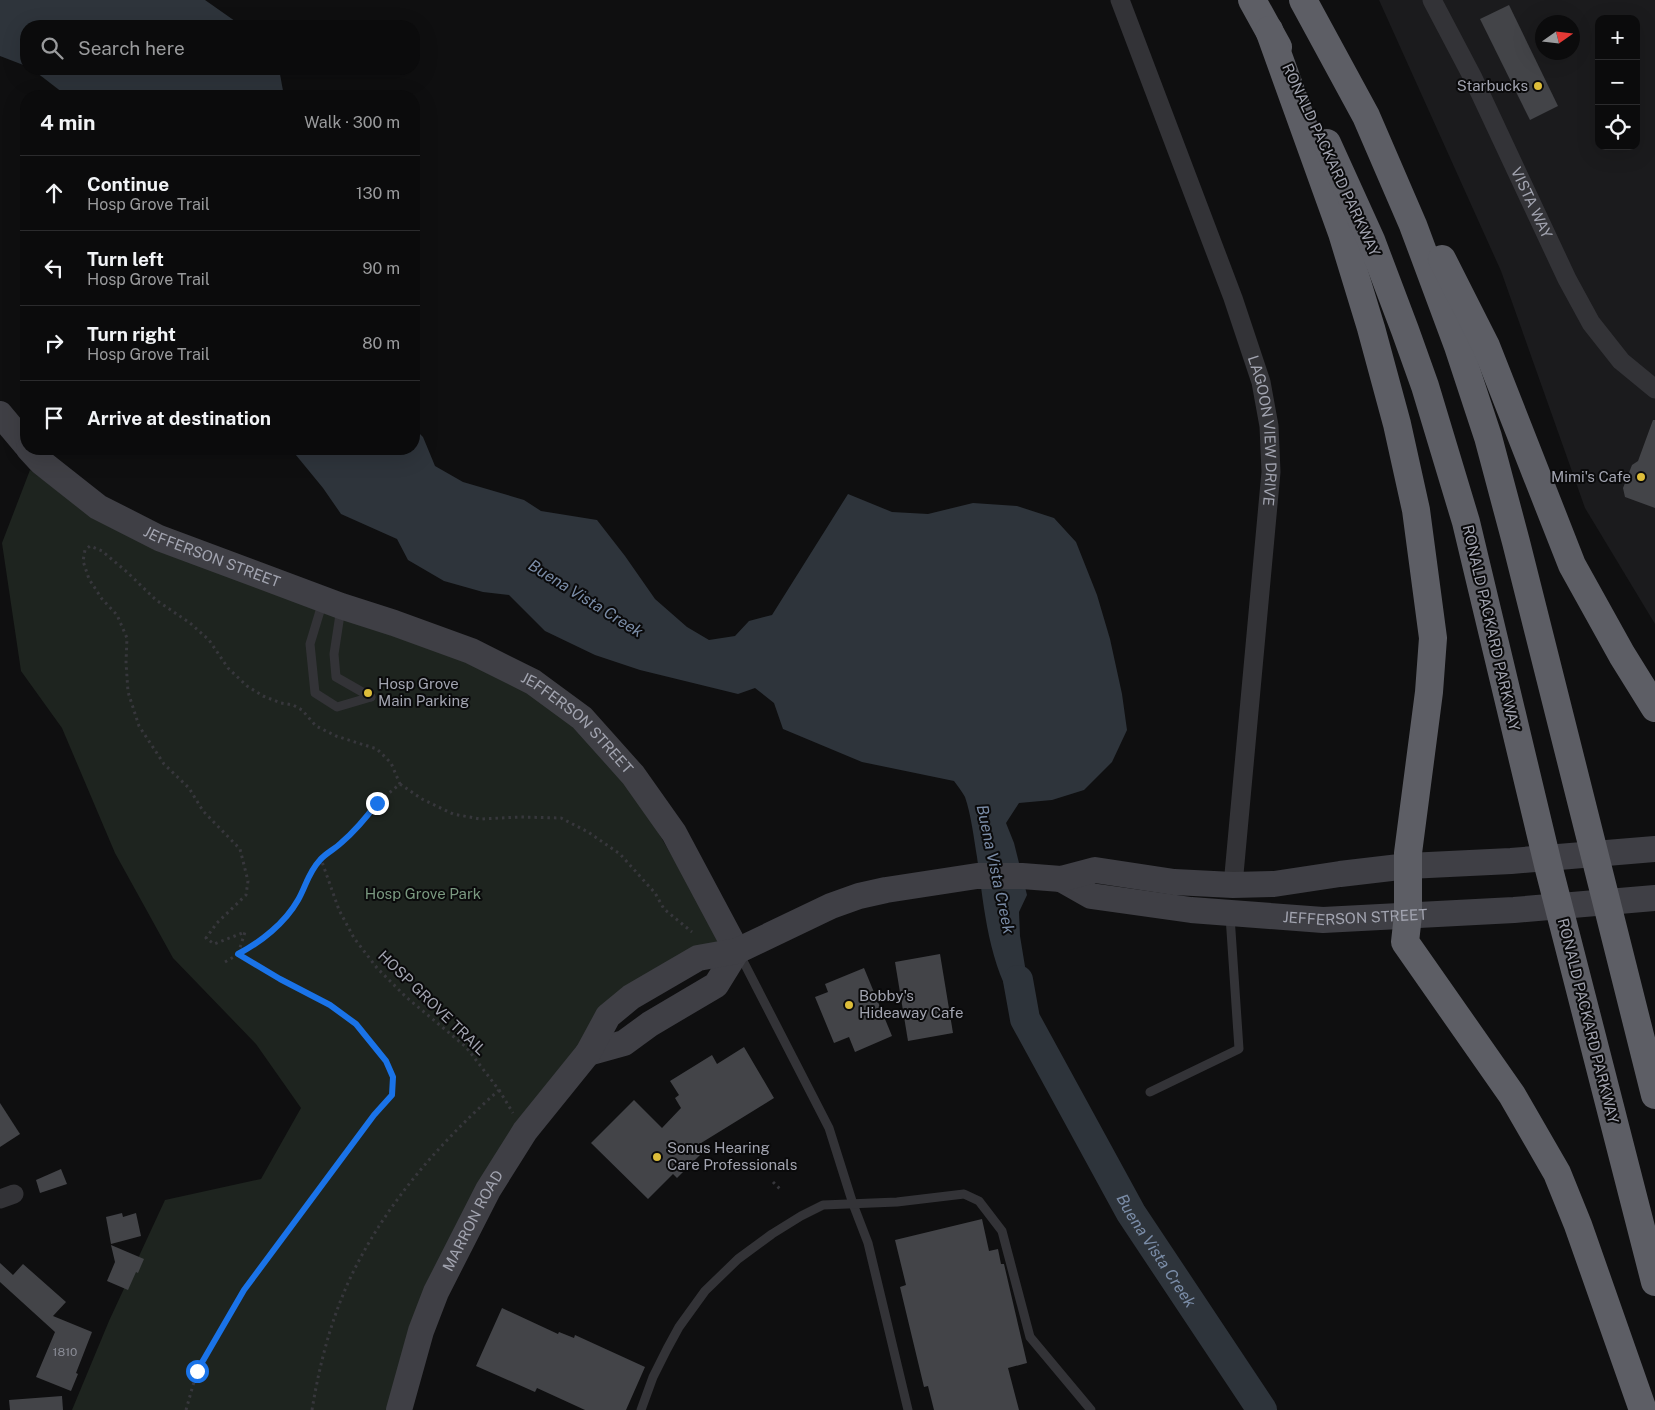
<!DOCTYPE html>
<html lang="en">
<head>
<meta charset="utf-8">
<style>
	:root { --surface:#0b0b0c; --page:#19191a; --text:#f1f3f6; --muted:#9a9b9d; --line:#2b2b2d }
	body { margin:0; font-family:"Public Sans",sans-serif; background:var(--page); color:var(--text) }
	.controls { position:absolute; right:15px; top:15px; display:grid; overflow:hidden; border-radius:10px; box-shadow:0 5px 20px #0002 }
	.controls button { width:45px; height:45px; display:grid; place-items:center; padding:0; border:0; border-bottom:1px solid var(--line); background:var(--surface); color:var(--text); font:25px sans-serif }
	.compass { position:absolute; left:1535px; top:15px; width:45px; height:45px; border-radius:50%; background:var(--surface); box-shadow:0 5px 20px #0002; rotate:76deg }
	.stop { position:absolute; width:15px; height:15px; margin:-11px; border:4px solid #1a73e8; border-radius:50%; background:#fff }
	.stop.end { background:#1a73e8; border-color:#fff; box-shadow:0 1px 5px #0008 }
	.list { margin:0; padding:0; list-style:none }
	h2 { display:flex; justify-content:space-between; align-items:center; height:65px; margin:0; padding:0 20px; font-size:21px }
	h2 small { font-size:16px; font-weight:400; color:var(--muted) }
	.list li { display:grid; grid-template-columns:32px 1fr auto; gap:15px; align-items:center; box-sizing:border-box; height:75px; padding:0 20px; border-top:1px solid var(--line) }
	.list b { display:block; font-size:19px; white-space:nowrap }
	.list p { margin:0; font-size:16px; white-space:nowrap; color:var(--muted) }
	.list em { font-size:16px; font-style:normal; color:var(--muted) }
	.icon { flex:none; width:28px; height:28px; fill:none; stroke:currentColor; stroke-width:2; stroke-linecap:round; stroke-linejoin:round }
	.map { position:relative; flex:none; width:1655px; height:1410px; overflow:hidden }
	.search { position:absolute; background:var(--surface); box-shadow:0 5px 20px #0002; left:20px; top:20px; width:400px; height:55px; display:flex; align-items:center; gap:12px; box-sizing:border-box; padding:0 18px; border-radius:20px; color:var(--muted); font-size:19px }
	.panel { position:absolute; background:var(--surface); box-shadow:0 5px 20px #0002; left:20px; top:90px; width:400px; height:365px; border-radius:20px }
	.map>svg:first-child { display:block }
	.built { fill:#1b1b1d; fill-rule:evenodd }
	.green { fill:#1e241f }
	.water { fill:#2e343b }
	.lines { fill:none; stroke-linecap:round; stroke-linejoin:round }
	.river { stroke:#2e343b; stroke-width:30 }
	.building { fill:#434448 }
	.path { stroke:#37373c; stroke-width:3; stroke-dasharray:2.5 4; stroke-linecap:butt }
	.lane { stroke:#333337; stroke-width:9 }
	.street { stroke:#333337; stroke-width:19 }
	.secondary { stroke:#3f3f45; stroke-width:26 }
	.highway { stroke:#5d5e65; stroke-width:28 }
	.route { stroke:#1a73e8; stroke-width:6 }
	.poi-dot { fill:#ddbd3a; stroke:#0a0a0b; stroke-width:2 }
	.labels { text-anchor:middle; stroke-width:4; stroke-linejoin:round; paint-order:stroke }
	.number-label { font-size:12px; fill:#8a8c96 }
	.poi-label { font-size:15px; fill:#a2a4b0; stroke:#0a0a0b; text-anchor:start }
	.street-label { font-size:15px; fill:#a2a4b0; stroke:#0a0a0b }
	.park-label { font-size:15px; fill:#7a9980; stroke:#0a0a0b }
	.water-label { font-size:16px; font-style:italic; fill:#7b8da8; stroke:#0a0a0b }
</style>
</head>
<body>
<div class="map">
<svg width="1655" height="1410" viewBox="0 0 1655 1410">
	<rect width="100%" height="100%" fill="#0f0f10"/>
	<path class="built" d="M1379,0H1655V624L1585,508L1501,271ZM1599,19H1636V146H1599ZM1542,22H1572V52H1542Z"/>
	<path class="green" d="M30,470L91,516L474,662L543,700L591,742L634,791L725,947L609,1023L519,1124L393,1410H72L109,1321L165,1200L261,1179L301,1108L256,1044L173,958L115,853L62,728L21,671L2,543Z"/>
	<g class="water">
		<path d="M0,0H205L242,26H26V66L0,56Z"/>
		<path d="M32,69H279L284,96H67Z"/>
		<path d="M414,428L423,437L435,466L463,482L524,500L541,511L597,520L625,556L655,599L687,627L709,640L735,636L749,621L772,615L848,494L892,512L928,514L973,503L1017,506L1054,518L1076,542L1097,595L1110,639L1122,694L1127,730L1112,762L1084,790L1052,800L1019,803L1006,823L1014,843L1027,895L1019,912L1020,936L1032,1009L1025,1019C989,973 985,914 977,857C974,839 971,814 965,797C962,792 958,786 954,781L862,762L783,729L774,703L755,688L738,694L640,670L595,655L545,631L509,595L483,592L444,581L408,560L397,539L341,514L323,488L291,449H414Z"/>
	</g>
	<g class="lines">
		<path class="river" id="s1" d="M1018,980L1025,1019L1131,1213L1262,1410"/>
	</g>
	<g class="building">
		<path d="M1509,5L1558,106L1530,120L1480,19Z"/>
		<path d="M1653,420H1655V508L1625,497L1623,488L1632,465L1638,461Z"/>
		<path d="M940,954L953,1033L908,1041L895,962Z"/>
		<path d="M864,968L892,1036L855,1052L849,1037L834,1043L815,997L828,992L825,984Z"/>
		<path d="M744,1047L774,1098L693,1148L700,1155L677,1178L673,1174L648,1199L591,1143L634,1100L662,1128L681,1108L675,1098L679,1095L670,1081L712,1055L717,1064Z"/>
		<path d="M0,1103L20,1134L0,1147Z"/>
		<path d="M61,1169L67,1184L40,1193L36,1180Z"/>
		<path d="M122,1213L123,1217L136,1213L141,1236L111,1244L106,1217Z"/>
		<path d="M982,1219L989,1251L998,1249L1001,1264H1004L1027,1363L1008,1368L1019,1410H934L928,1386L924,1387L900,1287L906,1285L895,1240Z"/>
		<path d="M111,1245L144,1259L138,1273L136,1272L128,1290L107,1281L115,1262Z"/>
		<path d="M0,1263L13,1275L23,1264L66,1302L53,1316L92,1332L76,1373L78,1374L71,1391L36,1377L55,1332L0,1282Z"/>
		<path d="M502,1308L558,1334L559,1332L574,1338L575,1335L645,1367L626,1410H585L537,1388L535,1392L476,1366Z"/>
		<path d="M62,1396L63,1410H10L9,1400Z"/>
	</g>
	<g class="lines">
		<g class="path">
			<path d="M400,784L422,799L453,814L480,819L521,817L561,818L588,832L620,854L655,893L664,909L692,932"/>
			<path d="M225,962L249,948L284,919L298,900L307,877L321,859L340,845L360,825L377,803L400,784L391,763L377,749L336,736L316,726L302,710L293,705L281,703L263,696L247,686L228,668L209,640L190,623L156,600L127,572L102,551L90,546L85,550L83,561L89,579L102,599L117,615L127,638L126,662L128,692L139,726L164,764L189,788L203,811L240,849L248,881L246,895L217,923L206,938L214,944L245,932L238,954"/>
			<path d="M499,1090L513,1113"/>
			<path d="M773,1182L780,1189"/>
			<path d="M186,1410L197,1371L244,1290L374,1115L392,1095L393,1077L386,1061L356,1024L330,1005L280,979L239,954"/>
			<path d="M312,1410C319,1367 330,1323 348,1283C382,1208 438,1144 499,1090L466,1047L406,997L377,968L354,938L339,910L321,859"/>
		</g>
		<g class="lane">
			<path d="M323,601L310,644L315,693L337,707L371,697"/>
			<path d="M341,608L334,654L336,677L371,697"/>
			<path d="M740,955L829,1128L853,1204L868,1243L908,1410"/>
			<path d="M1150,1092L1239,1049L1230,916"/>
			<path d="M641,1410L653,1377L667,1349L679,1327L705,1291L738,1259L772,1234L801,1216L823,1205L897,1202L964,1194L979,1201L1002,1231L1030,1337L1091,1410"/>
		</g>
		<g class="street">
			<path id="s2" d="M1120,0L1233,298L1261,382L1269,426L1271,472L1233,885"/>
			<path id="s3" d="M1432,0L1473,78L1567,279L1591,323L1621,361L1655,389"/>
			<path d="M0,1199L14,1194"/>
		</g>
		<g class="secondary">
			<path d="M0,414L26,445"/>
			<path id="s4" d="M29,449L41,462L98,507L159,538L341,606L394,623L471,651L533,682L582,718L633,775L674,833L737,951"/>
			<path id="s5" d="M1061,879L1091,896L1191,910L1323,920L1514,910L1655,898"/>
			<path d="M588,1053L624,1043L650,1024L716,985L737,951"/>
			<path id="s6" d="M399,1410L421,1331L436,1292L488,1190L525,1131L588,1053L608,1016L631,997L698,958L737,951L831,906L859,896L886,890L977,876H1022L1061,879L1095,870L1174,882L1233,885L1274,884L1340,874L1408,866L1511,861L1655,849"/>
		</g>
		<g class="highway">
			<path d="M1252,0L1278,47"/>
			<path d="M1303,0L1366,116L1413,225L1458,346L1488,437L1516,542L1655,1095"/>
			<path d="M1269,30L1342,233L1371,328L1397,424L1416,510L1433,638L1429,692L1408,853V915L1405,942L1512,1095L1557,1173L1578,1225L1643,1410"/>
			<path d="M1327,143L1371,240L1405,330L1425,386L1466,522L1549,869L1655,1282"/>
			<path d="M1442,259L1486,346L1572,565L1622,655L1655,708"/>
		</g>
	</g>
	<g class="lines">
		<path class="route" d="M197,1371L244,1290L374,1115L392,1095L393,1077L386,1061L356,1024L330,1005L280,979L238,954C261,942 285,923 298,900C306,886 308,873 320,860C326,853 335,849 341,843C355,831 366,818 377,803"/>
	</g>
	<g class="poi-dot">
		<circle cx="1538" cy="86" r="5"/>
		<circle cx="1641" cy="477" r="5"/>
		<circle cx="368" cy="693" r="5"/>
		<circle cx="849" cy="1005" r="5"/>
		<circle cx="657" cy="1157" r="5"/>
	</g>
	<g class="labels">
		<g class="number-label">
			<text x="65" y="1356">1810</text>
		</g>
		<g class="poi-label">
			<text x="1528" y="91" text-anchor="end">Starbucks</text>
			<text x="1631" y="482" text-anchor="end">Mimi's Cafe</text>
			<text x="378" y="689">Hosp Grove<tspan x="378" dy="17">Main Parking</tspan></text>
			<text x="859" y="1001">Bobby's<tspan x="859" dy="17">Hideaway Cafe</tspan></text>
			<text x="667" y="1153">Sonus Hearing<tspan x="667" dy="17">Care Professionals</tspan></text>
		</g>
		<g class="street-label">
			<text transform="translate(1331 160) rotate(65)" y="5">RONALD PACKARD PARKWAY</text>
			<text dy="5" stroke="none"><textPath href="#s3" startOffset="226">VISTA WAY</textPath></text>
			<text dy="5" stroke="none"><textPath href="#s2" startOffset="456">LAGOON VIEW DRIVE</textPath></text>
			<text dy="5" stroke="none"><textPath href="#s4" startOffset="215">JEFFERSON STREET</textPath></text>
			<text transform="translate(1491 628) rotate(77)" y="5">RONALD PACKARD PARKWAY</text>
			<text dy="5" stroke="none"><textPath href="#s4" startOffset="620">JEFFERSON STREET</textPath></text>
			<text dy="5" stroke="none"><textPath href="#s5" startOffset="300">JEFFERSON STREET</textPath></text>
			<text transform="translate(432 1003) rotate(44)" y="5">HOSP GROVE TRAIL</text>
			<text transform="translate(1588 1021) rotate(76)" y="5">RONALD PACKARD PARKWAY</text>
			<text dy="5" stroke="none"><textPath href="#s6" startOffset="204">MARRON ROAD</textPath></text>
		</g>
		<g class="park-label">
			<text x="423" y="899">Hosp Grove Park</text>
		</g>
		<g class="water-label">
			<text transform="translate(586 598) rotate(32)" y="6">Buena Vista Creek</text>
			<text transform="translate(996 869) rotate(78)" y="6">Buena Vista Creek</text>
			<text dy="6" stroke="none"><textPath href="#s1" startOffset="306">Buena Vista Creek</textPath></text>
		</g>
	</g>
</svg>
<div class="controls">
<button>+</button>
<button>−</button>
<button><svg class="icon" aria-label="locate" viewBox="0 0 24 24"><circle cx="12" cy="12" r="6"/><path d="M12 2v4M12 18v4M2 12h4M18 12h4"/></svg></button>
</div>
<svg class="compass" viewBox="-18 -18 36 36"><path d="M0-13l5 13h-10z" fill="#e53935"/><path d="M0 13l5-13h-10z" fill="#9a9b9d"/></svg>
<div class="stop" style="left:197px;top:1371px"></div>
<div class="stop end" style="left:377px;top:803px"></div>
<div class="search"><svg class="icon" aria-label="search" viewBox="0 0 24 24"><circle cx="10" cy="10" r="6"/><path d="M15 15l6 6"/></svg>Search here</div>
<section class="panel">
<h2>4 min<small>Walk · 300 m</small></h2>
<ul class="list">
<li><svg class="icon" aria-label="ahead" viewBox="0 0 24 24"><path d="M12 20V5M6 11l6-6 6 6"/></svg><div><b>Continue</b><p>Hosp Grove Trail</p></div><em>130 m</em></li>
<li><svg class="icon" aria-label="left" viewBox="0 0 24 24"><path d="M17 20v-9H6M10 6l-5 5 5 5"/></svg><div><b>Turn left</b><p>Hosp Grove Trail</p></div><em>90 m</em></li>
<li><svg class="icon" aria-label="right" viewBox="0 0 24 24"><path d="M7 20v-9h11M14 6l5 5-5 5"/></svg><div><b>Turn right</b><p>Hosp Grove Trail</p></div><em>80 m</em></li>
<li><svg class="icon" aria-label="arrive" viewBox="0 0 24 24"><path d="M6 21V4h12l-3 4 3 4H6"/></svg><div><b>Arrive at destination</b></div></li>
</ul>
</section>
</div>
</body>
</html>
